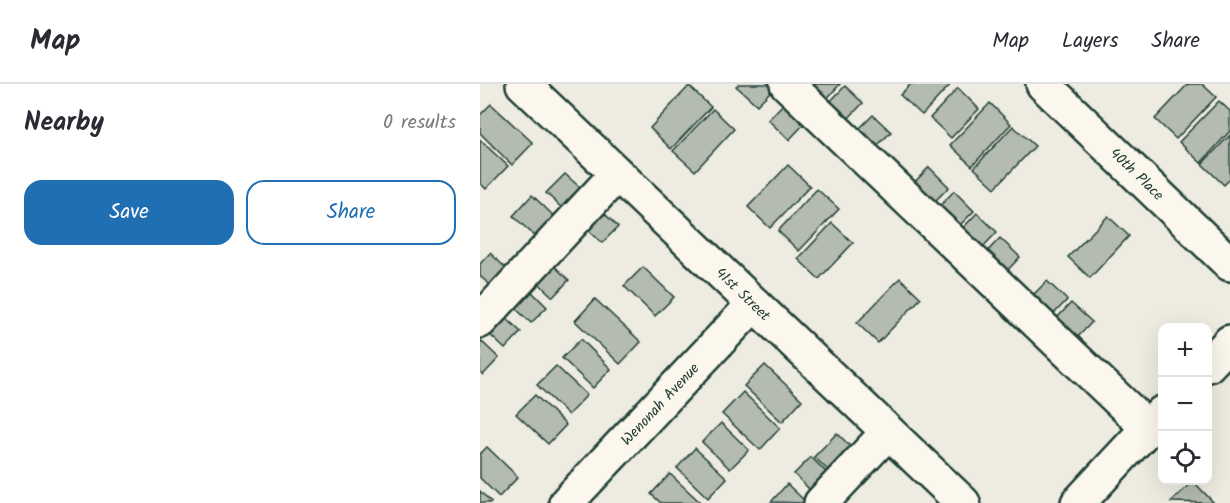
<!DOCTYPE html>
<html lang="en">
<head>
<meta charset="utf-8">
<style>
	:root { --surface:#fff; --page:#f7f7f7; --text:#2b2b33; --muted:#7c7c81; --line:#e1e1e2; --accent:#1f6fb2 }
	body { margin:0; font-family:Kalam,sans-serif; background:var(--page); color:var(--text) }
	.controls { position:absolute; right:18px; bottom:18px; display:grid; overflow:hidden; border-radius:12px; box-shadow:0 6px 24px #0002 }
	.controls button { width:54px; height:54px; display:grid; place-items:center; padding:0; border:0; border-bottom:2px solid var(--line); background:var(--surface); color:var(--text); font:30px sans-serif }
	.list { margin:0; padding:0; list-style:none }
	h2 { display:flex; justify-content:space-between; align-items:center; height:78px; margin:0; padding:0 24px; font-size:26px }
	h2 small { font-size:20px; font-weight:400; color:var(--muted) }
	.actions { display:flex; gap:12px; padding:18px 24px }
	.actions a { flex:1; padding:14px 0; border:2px solid var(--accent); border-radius:18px; text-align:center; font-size:21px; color:var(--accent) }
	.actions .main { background:var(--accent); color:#fff }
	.icon { flex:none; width:33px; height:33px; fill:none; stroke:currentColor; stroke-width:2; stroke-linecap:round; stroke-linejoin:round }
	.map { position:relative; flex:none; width:750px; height:419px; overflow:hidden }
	header { display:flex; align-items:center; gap:36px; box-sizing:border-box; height:84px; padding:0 30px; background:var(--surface); border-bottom:2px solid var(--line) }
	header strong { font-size:28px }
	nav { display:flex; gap:33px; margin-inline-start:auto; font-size:21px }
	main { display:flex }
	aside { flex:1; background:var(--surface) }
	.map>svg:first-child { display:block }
	.building { fill:#b4bbb0; stroke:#1f3d34; stroke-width:1.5 }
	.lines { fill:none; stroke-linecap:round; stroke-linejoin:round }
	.minor-casing { stroke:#1f3d34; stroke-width:38 }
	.minor { stroke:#fbf7ec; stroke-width:33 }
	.labels { text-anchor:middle; stroke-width:4.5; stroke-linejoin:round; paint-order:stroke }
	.street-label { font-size:15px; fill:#1f3d34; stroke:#fbf7ec }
</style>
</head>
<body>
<header>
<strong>Map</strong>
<nav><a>Map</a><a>Layers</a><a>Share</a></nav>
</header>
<main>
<aside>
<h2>Nearby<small>0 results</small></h2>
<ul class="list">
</ul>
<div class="actions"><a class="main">Save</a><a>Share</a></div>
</aside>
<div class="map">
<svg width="750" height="419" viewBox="0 0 750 419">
	<rect width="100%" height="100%" fill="#eeece1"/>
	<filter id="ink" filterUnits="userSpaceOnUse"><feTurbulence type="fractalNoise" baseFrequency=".0167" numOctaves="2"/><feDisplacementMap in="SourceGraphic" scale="12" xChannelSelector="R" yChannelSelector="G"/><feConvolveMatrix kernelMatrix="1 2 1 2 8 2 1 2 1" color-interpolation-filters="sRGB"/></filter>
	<g filter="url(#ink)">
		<g class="building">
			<path d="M259,0H290L294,4L277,21L256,2Z"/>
			<path d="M327,0H360L343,19Z"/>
			<path d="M431,0H469L470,1L442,31L420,11Z"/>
			<path d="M708,0H722L736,13L696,55L675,35Z"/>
			<path d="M209,2L231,23L191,65L170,44Z"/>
			<path d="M365,2L383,19L364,39L346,22Z"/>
			<path d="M478,4L499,25L471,54L450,34Z"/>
			<path d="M739,17L750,27V47L721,79L699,58Z"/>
			<path d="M305,18L326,38L309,56L288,36Z"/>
			<path d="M510,19L531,40L492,82L470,61Z"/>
			<path d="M11,20L53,59L32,81L0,49V31Z"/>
			<path d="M233,25L254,45L215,87L193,67Z"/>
			<path d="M393,31L411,48L393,66L375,49Z"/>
			<path d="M533,42L555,62L515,104L494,84Z"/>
			<path d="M750,51V95L744,101L722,80Z"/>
			<path d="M0,56L28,82L6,105L0,99Z"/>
			<path d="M308,81L330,102L290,144L268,123Z"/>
			<path d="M449,83L469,103L452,120L432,101Z"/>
			<path d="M85,90L104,107L85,127L66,109Z"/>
			<path d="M337,105L359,125L319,167L298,147Z"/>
			<path d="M474,107L494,127L477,144L457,125Z"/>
			<path d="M52,111L76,134L57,154L33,132Z"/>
			<path d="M119,124L138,143L122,159L103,141Z"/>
			<path d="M497,129L517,148L500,166L480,147Z"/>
			<path d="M628,132L649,152L610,194L588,173Z"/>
			<path d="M352,139L373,159L339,195L318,175Z"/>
			<path d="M520,154L540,173L523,191L503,172Z"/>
			<path d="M10,169L29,187L13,204L0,192V180Z"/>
			<path d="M70,178L89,196L73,213L54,195Z"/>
			<path d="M163,183L194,213L175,232L144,202Z"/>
			<path d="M420,194L441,214L398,259L377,239Z"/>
			<path d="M567,197L587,216L570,234L550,214Z"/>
			<path d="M48,204L67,223L51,239L32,221Z"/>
			<path d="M115,215L161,258L140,280L95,237Z"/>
			<path d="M591,219L612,238L595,256L574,237Z"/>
			<path d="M22,230L41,248L25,265L6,247Z"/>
			<path d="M101,255L131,285L113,304L82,274Z"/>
			<path d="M0,256L19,274L3,291L0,288Z"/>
			<path d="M285,281L322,316L302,338L264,302Z"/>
			<path d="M76,282L107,311L88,331L57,301Z"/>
			<path d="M263,308L300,344L280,366L242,330Z"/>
			<path d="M55,311L86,341L68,360L36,330Z"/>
			<path d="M241,339L269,366L250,385L222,358Z"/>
			<path d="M357,349L376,368L354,392L334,373Z"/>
			<path d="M7,363L38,393L19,413L0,394V370Z"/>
			<path d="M215,364L247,394L228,414L197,384Z"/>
			<path d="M331,373L349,391L332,408L314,390Z"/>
			<path d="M190,390L221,419H181L171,410Z"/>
			<path d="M713,397L734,419L691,418Z"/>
			<path d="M307,400L326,418L325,419L291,418Z"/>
			<path d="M0,407L11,418V419H0Z"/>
		</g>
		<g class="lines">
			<g class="minor-casing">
				<g id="minor">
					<path d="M43,0L483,419"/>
					<path d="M307,0L668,344"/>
					<path d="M563,0L750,180"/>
					<path d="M0,237L137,90"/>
					<path d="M728,281L750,258"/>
					<path d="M86,419L274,220"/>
					<path d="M341,419L408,348"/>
					<path d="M598,419L682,329"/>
				</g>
			</g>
			<use href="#minor" class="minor"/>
		</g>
	</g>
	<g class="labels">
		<g class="street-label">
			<text transform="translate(657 90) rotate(44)" y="5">40th Place</text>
			<text transform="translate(263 210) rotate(44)" y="5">41st Street</text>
			<text transform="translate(180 320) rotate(-47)" y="5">Wenonah Avenue</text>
		</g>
	</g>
</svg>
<div class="controls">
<button>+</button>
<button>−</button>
<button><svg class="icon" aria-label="locate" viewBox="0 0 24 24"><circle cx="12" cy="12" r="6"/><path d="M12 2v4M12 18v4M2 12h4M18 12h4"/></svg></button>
</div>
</div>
</main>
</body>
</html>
